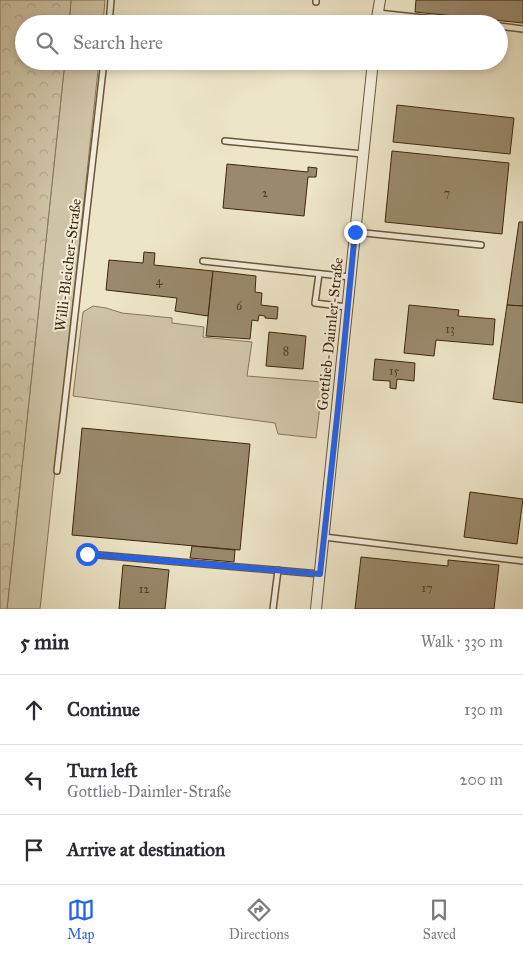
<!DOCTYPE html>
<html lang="en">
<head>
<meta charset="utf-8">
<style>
	:root { --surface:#fff; --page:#f7f7f7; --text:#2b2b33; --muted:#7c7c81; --line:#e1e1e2; --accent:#2563eb }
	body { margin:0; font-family:"IM FELL Great Primer",serif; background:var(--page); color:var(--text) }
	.stop { position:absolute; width:15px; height:15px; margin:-11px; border:4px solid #2563eb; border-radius:50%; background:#fff }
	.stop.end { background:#2563eb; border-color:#fff; box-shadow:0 1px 5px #0008 }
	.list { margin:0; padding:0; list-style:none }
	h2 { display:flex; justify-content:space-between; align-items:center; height:65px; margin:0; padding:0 20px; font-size:21px }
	h2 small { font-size:16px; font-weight:400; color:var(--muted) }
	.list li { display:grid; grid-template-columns:32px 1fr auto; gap:15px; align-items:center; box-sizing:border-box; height:70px; padding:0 20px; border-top:1px solid var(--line) }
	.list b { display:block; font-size:19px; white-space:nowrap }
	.list p { margin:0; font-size:16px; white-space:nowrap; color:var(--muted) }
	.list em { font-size:16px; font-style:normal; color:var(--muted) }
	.icon { flex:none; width:28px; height:28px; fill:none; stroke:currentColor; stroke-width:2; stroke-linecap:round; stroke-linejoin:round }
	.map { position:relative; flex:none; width:523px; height:609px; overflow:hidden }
	.search { position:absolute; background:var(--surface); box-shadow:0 2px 8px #0003; left:15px; right:15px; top:15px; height:55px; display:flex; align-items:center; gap:12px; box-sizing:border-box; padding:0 18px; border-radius:28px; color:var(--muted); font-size:19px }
	.sheet { height:275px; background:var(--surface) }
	nav { display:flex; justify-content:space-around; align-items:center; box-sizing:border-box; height:70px; border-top:1px solid var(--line); background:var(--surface); font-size:14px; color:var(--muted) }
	nav a { display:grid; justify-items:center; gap:2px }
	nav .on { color:var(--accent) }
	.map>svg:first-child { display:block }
	.green { fill:#d0c5a8; stroke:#887658 }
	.forest { fill:url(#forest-crowns); stroke:#887658 }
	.building { fill:#9a896c; stroke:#402609 }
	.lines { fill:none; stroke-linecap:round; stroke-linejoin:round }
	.lane-casing { stroke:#6b5639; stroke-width:8 }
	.street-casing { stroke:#6b5639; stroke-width:12 }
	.lane { stroke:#f3eedb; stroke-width:5 }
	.street { stroke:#f3eedb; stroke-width:10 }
	.route { stroke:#2563eb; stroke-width:6 }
	.labels { text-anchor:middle; stroke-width:4; stroke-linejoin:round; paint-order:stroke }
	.number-label { font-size:12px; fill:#563f22 }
	.street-label { font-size:15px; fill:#402609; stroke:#f3eedb }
</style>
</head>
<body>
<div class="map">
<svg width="523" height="609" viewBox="0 0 523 609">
	<defs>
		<pattern id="forest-crowns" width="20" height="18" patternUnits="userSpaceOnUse" patternTransform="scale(1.25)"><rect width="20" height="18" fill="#d0c5a8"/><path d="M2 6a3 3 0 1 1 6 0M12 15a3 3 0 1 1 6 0" fill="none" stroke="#b4a98f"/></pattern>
	</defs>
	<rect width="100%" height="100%" fill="#ede5c8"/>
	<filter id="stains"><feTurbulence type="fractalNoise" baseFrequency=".004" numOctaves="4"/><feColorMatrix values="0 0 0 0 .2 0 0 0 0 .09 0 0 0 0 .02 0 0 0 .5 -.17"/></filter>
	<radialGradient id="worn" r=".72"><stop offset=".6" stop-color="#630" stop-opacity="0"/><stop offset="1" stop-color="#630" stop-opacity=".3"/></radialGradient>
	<g class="green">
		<path d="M71,0H105L103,24H69Z"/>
		<path d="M65,61H99L40,609H7Z"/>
		<path d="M93,306L106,308L122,313L172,318V323L204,327L203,337L252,342L247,376L323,382L316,438L278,434L275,423L73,396L83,312Z"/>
	</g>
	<path class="forest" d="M0,0H71L69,24H24V61H65L7,609H0Z"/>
	<g class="building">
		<path d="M416,0H523V23L415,12Z"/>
		<path d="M397,105L514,118L510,154L393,142Z"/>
		<path d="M392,151L509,163L502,234L385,222Z"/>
		<path d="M227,164L308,172V167L317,168L316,177H308L304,216L223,208Z"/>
		<path d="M519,222H523V306L507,305Z"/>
		<path d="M144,252L155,253L154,265L213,271L208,316L175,311L177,298L106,290L109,260L143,263Z"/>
		<path d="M213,271L256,276L255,292L262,293L261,305L278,307L277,319L265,318V316L259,315L258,321L252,320L250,339L206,336Z"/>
		<path d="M409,305L459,310L458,316L495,319L493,345L436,340L434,356L404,353Z"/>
		<path d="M507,305L523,306V403L493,399Z"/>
		<path d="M269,332L306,336L303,369L266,366Z"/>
		<path d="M375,359L415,363L414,381L397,379L396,389L390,388V381L373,380Z"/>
		<path d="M82,428L250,444L240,550L72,535Z"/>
		<path d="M470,492L523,499L517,544L464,537Z"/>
		<path d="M192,546L235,550L234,562L190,558Z"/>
		<path d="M361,557L448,566V560L499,565L494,609H355Z"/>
		<path d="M123,565L169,570L165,609H119Z"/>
	</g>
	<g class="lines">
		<g class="lane-casing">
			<g id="lane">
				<path d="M316,2V0"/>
				<path d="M378,13L479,24"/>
				<path d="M109,24L111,0"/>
				<path d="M499,26L523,29"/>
				<path d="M225,141L363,154"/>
				<path d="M355,232L481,245"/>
				<path d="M203,261L350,277"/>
				<path d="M319,274L315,303L347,307"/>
				<path d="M57,471L104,61"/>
				<path d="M324,537L523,561"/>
				<path d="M87,554L320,574"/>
				<path d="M273,609L278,570"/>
			</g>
		</g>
		<g class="street-casing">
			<g id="street">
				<path d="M376,24L380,0"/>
				<path d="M316,609C336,427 354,244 373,61"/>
			</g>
		</g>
		<use href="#lane" class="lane"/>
		<use href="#street" class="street"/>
	</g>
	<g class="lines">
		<path class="route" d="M87,554L320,574L338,408L355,232"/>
	</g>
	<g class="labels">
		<g class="number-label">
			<text x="265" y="197">2</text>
			<text x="447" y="197">7</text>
			<text x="159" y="285">4</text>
			<text x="239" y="310">6</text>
			<text x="450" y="333">13</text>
			<text x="286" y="355">8</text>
			<text x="394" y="375">15</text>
			<text x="427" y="592">17</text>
			<text x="144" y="593">12</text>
		</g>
		<g class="street-label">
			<text transform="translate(68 265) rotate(-83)" y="5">Willi-Bleicher-Straße</text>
			<text transform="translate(330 334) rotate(-84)" y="5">Gottlieb-Daimler-Straße</text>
		</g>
	</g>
	<rect width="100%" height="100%" filter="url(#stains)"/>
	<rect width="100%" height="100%" fill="url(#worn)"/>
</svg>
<div class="stop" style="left:87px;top:554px"></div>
<div class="stop end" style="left:355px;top:232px"></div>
<div class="search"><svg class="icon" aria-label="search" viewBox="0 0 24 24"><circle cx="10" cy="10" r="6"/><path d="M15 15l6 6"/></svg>Search here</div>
</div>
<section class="sheet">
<h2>5 min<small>Walk · 330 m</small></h2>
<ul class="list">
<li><svg class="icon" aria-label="ahead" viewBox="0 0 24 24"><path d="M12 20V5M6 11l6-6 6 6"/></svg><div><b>Continue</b></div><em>130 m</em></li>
<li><svg class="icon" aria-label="left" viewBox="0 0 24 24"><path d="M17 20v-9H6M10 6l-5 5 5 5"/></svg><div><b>Turn left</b><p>Gottlieb-Daimler-Straße</p></div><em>200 m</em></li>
<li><svg class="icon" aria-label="arrive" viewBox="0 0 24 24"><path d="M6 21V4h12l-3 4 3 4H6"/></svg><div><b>Arrive at destination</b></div></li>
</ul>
</section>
<nav>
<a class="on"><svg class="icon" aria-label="map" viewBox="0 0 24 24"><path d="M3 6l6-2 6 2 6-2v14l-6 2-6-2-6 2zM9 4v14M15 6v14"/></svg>Map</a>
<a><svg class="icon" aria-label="directions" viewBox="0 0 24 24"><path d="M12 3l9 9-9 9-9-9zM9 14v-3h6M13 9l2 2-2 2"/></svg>Directions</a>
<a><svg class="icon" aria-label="saved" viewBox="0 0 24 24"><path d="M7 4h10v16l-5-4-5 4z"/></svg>Saved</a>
</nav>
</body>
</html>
